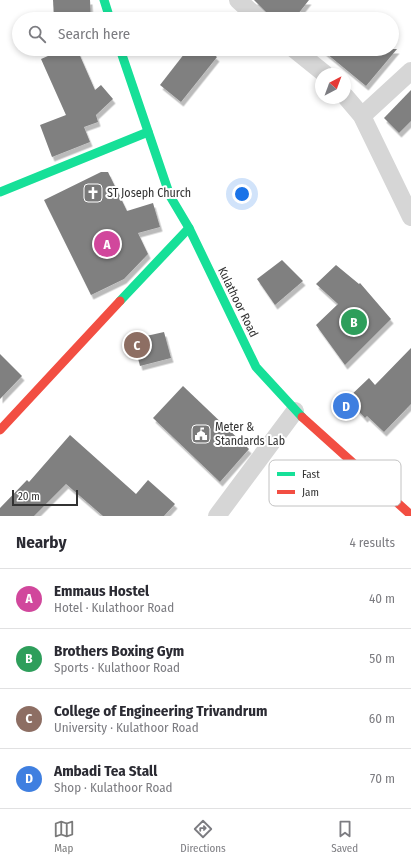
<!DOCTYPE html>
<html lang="en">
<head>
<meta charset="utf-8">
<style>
	:root { --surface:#fff; --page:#f7f7f7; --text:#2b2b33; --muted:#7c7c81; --line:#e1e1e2; --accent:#7a7a7a }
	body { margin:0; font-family:"Fira Sans Condensed",sans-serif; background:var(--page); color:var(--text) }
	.compass { position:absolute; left:315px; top:68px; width:36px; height:36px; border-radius:50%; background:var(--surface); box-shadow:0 2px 6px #0003; rotate:41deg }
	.scale { position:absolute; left:12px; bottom:10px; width:66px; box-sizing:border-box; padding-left:4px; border:2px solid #323232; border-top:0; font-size:11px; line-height:14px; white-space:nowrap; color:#323232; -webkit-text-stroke:3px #fff; paint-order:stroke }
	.you { position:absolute; left:242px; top:194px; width:14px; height:14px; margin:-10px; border:3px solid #fff; border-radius:50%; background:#1a73e8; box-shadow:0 0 0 6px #1a73e833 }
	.badge { display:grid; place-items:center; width:26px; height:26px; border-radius:50%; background:var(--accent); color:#fff; font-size:13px; font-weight:700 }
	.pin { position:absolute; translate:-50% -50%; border:2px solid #fff; box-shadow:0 1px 4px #0006 }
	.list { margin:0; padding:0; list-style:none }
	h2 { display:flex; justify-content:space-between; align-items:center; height:52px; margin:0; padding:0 16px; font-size:17px }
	h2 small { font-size:13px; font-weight:400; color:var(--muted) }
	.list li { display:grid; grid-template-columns:26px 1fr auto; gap:12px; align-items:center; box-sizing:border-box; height:60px; padding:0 16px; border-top:1px solid var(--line) }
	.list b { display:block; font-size:15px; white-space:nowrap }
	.list p { margin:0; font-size:13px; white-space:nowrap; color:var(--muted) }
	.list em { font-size:13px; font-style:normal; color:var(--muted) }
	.icon { flex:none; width:22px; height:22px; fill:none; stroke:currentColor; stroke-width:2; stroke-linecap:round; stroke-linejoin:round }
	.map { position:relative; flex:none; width:411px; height:516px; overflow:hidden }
	.search { position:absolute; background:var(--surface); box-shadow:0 2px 6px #0003; left:12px; right:12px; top:12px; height:44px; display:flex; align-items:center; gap:10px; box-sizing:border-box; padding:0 14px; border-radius:22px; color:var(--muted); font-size:15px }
	.sheet { height:292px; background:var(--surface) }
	nav { display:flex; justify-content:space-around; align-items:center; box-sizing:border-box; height:56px; border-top:1px solid var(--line); background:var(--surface); font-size:11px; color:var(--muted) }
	nav a { display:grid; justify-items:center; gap:2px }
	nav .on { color:var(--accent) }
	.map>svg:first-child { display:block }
	.building { fill:#808080; filter:url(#shadow) }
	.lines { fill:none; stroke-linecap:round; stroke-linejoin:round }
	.street { stroke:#d6d6d6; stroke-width:18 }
	.fast { stroke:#16e098; stroke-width:9 }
	.jam { stroke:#f24e42; stroke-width:9 }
	.labels { text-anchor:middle; stroke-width:4; stroke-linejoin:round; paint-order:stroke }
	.poi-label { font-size:12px; fill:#323232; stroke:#fff; text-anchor:start }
	.street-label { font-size:12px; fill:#323232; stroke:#fff }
	.key { fill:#fff; stroke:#c2c2c2; stroke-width:1 }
	.key-label { font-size:11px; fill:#323232 }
</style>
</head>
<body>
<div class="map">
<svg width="411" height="516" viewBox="0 0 411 516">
	<defs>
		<filter id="shadow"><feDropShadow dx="2.5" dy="4.5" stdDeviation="0" flood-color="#0004"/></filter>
	</defs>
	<rect width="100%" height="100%" fill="#fff"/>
	<g class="building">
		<path d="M53,0H90L91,19H54Z"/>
		<path d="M254,0H309L294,19H269L266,12Z"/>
		<path d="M64,49H77L95,90L101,85L113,99L96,115L98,122L84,127L90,142L52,157L40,125L66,115L41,59Z"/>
		<path d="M188,49H207L217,57L181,102L160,85Z"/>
		<path d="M321,49H397L366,86Z"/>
		<path d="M411,90V121L399,133L384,118Z"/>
		<path d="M101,172H108L127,211L153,203L160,227L138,233L148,254L124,279L91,295L44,200Z"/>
		<path d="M282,260L303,281L275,305L257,279Z"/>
		<path d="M336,265L359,284L360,283L391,319L345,365L316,325L338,304L316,284Z"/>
		<path d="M164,332L171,358L140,366L133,339Z"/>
		<path d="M411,348V404L384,432L367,416L365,418L347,399L369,378L375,385Z"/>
		<path d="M0,354L22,376L0,399Z"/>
		<path d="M183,386L249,449L220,482L153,418Z"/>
		<path d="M70,435L136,494L148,480L175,504L164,516H103L66,484L34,516H0V508L27,480L29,482Z"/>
	</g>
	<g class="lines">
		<g class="street">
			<path d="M238,0L259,19"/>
			<path d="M294,49L325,74"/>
			<path d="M345,96L362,116L411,217"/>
			<path d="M362,116L411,71"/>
			<path d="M217,516L295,411"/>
		</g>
		<g class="fast">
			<path d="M104,0L110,19"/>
			<path d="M120,49L170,196L189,228L256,367L302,417"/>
			<path d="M0,192L148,132"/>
			<path d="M120,301L189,228"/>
		</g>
		<g class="jam">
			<path d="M302,417L411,515"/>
			<path d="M0,430L120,301"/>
		</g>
	</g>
	<defs>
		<g id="church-square" transform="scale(1)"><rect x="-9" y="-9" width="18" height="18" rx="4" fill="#7a7a7a" stroke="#fff"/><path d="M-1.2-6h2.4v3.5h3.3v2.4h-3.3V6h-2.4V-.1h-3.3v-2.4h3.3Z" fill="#fff"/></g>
		<g id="civic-square" transform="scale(1)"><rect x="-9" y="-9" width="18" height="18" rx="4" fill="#7a7a7a" stroke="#fff"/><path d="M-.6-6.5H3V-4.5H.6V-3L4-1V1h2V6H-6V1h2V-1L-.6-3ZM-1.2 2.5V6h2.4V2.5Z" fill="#fff"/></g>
	</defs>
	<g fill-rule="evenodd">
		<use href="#church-square" x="93" y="193"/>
		<use href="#civic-square" x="201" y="434"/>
	</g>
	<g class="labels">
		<g class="poi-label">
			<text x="107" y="197">ST Joseph Church</text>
			<text x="215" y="431">Meter &amp;<tspan x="215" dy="14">Standards Lab</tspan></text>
		</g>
		<g class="street-label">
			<text transform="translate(238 302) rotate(64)" y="4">Kulathoor Road</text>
		</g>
	</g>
	<rect x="269" y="460" width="132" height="46" rx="6" class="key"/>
	<rect x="277" y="472" width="18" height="4" fill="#16e098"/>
	<rect x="277" y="490" width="18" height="4" fill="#f24e42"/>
	<g class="key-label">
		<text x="302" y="478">Fast</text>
		<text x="302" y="496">Jam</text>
	</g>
</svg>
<svg class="compass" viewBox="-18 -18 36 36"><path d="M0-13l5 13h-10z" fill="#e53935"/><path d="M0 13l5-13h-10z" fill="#7c7c81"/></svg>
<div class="scale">20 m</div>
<div class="you"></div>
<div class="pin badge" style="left:107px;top:244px;background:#d1479c">A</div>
<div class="pin badge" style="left:354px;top:322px;background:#2e9e5b">B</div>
<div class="pin badge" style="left:137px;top:345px;background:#8d6e63">C</div>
<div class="pin badge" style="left:346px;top:406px;background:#3f7fe0">D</div>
<div class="search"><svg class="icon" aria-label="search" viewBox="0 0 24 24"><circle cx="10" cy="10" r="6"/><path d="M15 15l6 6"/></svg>Search here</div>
</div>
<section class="sheet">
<h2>Nearby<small>4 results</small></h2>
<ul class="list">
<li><span class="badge" style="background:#d1479c">A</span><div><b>Emmaus Hostel</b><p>Hotel · Kulathoor Road</p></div><em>40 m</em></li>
<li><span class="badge" style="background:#2e9e5b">B</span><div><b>Brothers Boxing Gym</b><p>Sports · Kulathoor Road</p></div><em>50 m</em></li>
<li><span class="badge" style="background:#8d6e63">C</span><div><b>College of Engineering Trivandrum</b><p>University · Kulathoor Road</p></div><em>60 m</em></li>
<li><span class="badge" style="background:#3f7fe0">D</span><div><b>Ambadi Tea Stall</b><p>Shop · Kulathoor Road</p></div><em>70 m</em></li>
</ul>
</section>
<nav>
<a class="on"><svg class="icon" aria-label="map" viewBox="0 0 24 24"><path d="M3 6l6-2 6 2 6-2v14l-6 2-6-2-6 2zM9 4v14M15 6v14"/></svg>Map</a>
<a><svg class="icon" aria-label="directions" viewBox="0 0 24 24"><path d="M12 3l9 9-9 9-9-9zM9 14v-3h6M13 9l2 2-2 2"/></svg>Directions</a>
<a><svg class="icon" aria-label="saved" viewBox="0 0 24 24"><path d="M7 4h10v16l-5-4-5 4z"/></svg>Saved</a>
</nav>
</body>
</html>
